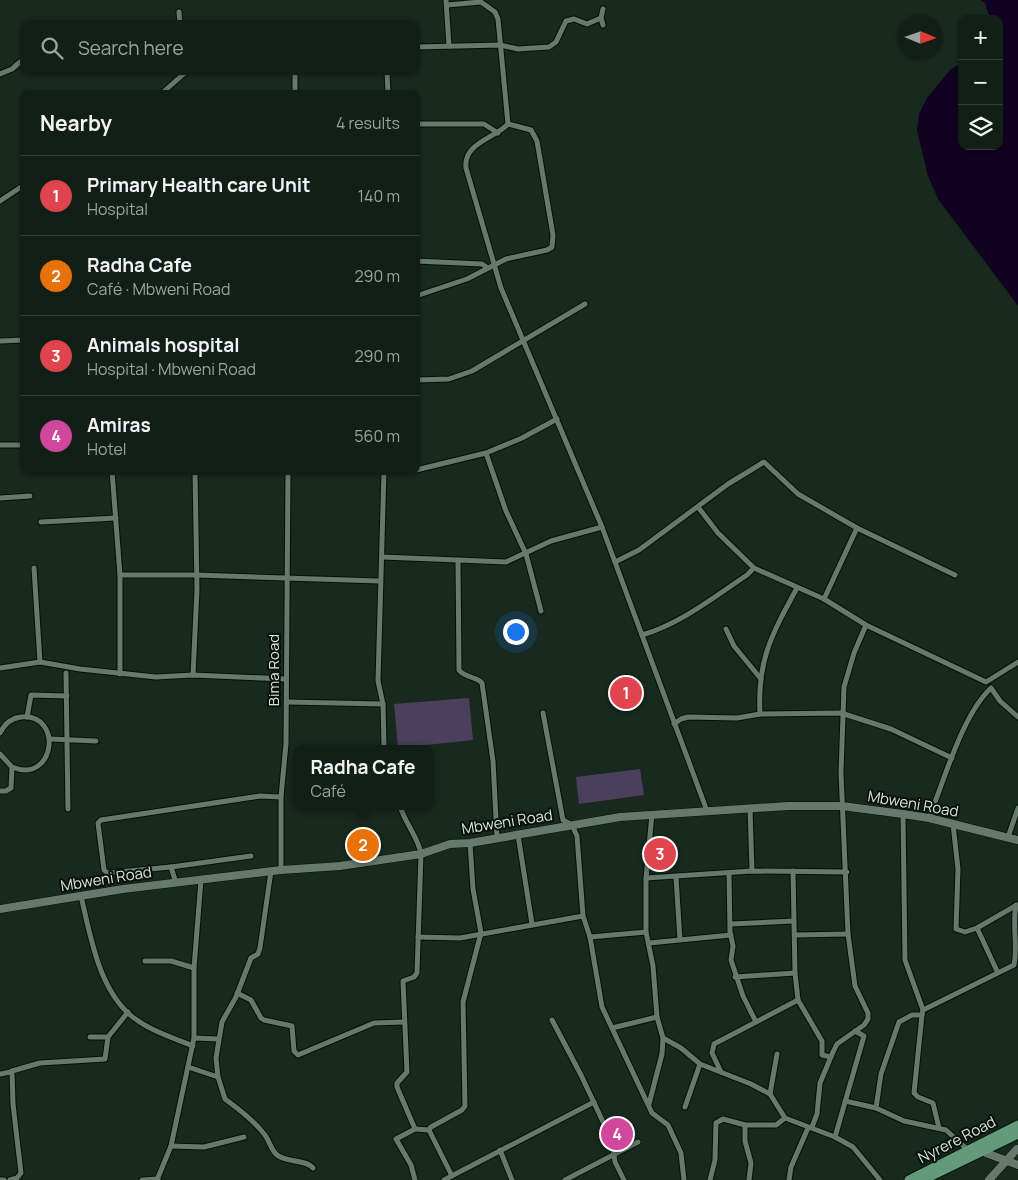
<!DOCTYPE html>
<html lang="en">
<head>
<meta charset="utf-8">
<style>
	:root { --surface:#121f16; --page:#1f2c23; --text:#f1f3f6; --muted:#9ca2a1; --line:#313d35; --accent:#db2777 }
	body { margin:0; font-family:Manrope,sans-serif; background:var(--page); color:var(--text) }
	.controls { position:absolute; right:15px; top:15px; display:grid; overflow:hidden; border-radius:10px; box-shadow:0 1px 4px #0004 }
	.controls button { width:45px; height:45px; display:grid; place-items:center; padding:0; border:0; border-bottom:1px solid var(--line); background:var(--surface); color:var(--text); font:25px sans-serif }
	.compass { position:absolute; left:898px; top:15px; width:45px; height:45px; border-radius:50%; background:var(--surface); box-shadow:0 1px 4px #0004; rotate:92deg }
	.you { position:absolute; left:515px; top:631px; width:18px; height:18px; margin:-12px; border:4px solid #fff; border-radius:50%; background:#1a73e8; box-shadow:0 0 0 8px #1a73e833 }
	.badge { display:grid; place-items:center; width:32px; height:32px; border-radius:50%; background:var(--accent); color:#fff; font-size:16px; font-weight:700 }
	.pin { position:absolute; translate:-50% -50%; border:2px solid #fff; box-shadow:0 1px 5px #0006 }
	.popup { position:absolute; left:293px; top:745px; width:140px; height:65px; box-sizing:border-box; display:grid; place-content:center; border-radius:10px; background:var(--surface); filter:drop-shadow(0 1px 4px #0005); font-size:16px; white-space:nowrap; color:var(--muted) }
	.popup b { font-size:19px; color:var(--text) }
	.popup::after { content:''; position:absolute; left:50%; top:100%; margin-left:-10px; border:10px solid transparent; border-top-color:var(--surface) }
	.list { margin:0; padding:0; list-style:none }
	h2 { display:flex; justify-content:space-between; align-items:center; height:65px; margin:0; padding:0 20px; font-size:21px }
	h2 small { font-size:16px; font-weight:400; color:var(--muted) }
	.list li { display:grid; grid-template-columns:32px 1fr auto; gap:15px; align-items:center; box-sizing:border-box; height:80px; padding:0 20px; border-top:1px solid var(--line) }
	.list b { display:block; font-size:19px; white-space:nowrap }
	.list p { margin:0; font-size:16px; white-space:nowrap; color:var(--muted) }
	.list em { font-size:16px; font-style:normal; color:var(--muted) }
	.icon { flex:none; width:28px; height:28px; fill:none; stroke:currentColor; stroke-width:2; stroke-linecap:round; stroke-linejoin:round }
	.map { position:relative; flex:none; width:1018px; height:1180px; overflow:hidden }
	.search { position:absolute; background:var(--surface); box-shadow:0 1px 4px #0004; left:20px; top:20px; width:400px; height:55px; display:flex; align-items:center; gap:12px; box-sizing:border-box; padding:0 18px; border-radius:10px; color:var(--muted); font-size:19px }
	.panel { position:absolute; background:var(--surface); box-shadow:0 1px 4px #0004; left:20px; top:90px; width:400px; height:385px; border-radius:10px }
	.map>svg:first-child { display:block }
	.green { fill:#4c3f5e }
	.water { fill:#100220 }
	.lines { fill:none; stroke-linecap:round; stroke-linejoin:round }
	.street-casing { stroke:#031108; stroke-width:7 }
	.secondary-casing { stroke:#031108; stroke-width:9 }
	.primary-casing { stroke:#031108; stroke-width:11 }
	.street { stroke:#65796c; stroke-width:5 }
	.secondary { stroke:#65796c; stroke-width:8 }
	.primary { stroke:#639b7a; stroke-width:9 }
	.labels { text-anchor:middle; stroke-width:4; stroke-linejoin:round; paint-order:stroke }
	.street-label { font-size:15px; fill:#dae5de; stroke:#08100b }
</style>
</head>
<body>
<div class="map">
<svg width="1018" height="1180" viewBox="0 0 1018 1180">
	<rect width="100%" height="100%" fill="#18291e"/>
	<g class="green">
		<path d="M469,698L473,740L398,748L394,704Z"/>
		<path d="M640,769L644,795L579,804L576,777Z"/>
	</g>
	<path class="water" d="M980,0H1018V306L938,199L928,176L917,130L919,114L927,98L950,70L962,62V146H999V19H990L985,3Z"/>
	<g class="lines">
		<g class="street-casing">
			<g id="street">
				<path d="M446,0L449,46"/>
				<path d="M447,5L481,2L495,12L498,19L508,124C494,139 463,143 466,168L501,288L602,527L707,811"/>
				<path d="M603,9L601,18L603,25"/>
				<path d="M179,12L180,24"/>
				<path d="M416,47L500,45L518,49L549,47L556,42L566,21L574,19L587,24L601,18"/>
				<path d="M295,71V94"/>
				<path d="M387,71L388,94"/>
				<path d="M0,74L12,69L20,62"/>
				<path d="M161,94L187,71"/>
				<path d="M416,124H484L498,133"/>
				<path d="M0,201L24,185"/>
				<path d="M416,261L482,264L488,268"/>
				<path d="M416,296L467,279L506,259L547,250L552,247L553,235L537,141L531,130L508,124"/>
				<path d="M0,341L24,340"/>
				<path d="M416,380L449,379L472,371L585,304"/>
				<path d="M0,445H24"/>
				<path d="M486,453L506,511L526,554L541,611"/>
				<path d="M416,470L486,453L522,438L557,419"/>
				<path d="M112,471L120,575V674"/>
				<path d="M384,471L378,681L383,704L384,747L388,749"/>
				<path d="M0,498L30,496"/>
				<path d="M698,507L718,533L754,568L824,599L866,625L986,682L1018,662"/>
				<path d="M41,522L116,518"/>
				<path d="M382,557L458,560"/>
				<path d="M615,562L639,550L728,484L764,462L798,494L857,528L955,575"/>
				<path d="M34,568L40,662"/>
				<path d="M120,575H196L379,581"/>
				<path d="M824,599L857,528"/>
				<path d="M726,629L734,646L761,679"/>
				<path d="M642,635C680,624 714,597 747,575L754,568"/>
				<path d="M0,668L40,662L80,669L156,677L193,675L286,679"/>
				<path d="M66,673L68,809"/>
				<path d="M193,675L197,589L195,471"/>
				<path d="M287,702L383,704"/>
				<path d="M543,713L563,820L572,825L577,836L583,916L590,937L602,1007L652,1113L668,1125L681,1153L684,1180"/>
				<path d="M760,714C757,660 772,634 797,588"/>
				<path d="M27,717L31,695L67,696"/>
				<path d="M674,724L681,719L688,717L737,718L760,714L841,713L891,729L952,758"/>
				<path d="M0,733C4,725 11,718 21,717C64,713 55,785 12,767L0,754"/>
				<path d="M50,739L96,741"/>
				<path d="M0,791H6L11,788L12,767"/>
				<path d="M400,806C405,823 419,839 421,854L417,973L414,977L403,981L407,1072L397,1083V1087L415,1129L396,1139L411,1165L415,1180"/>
				<path d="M750,808L752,871"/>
				<path d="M652,814L646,878V932L653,966L657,1017L663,1038L681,1048L700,1064L751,1084L770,1094L785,1118L835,1137L853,1147L880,1180"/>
				<path d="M903,814L905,960L923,1010L922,1015H912L899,1022L881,1074L876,1108L904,1121L946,1130L968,1150"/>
				<path d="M929,818C944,781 962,715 991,688L1000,701L1018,717"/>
				<path d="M953,824L958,869L956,929L965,932L977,928"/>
				<path d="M518,835L532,924"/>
				<path d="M1008,837L1018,808"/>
				<path d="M497,838L493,761L482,683C476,676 465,678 459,670L458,560L506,562L551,541L602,527"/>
				<path d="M171,867L251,856"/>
				<path d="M281,870V797L286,744L288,471"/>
				<path d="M271,871L260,948L258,954L251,958L236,997L222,1022L216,1058L218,1077L225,1099C241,1111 253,1120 265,1135C270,1142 271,1150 277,1155C287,1163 306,1159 313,1168"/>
				<path d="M793,871L795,973L798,1000L822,1041V1055L831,1057"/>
				<path d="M729,873L730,932L733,946L731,960L743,996L756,1022"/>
				<path d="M676,877L680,940"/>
				<path d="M646,878L752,871L847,872"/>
				<path d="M176,883L171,867L107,873L104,870L98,823L101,820L260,796L281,797"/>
				<path d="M81,896C90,934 98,985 128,1013C145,1029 171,1037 193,1046"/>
				<path d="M731,924L794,921"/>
				<path d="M795,935L848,934"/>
				<path d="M418,937L460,938L583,916"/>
				<path d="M590,937L646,932"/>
				<path d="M649,943L731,935"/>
				<path d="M145,961H171L194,968"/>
				<path d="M997,971L977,928L1017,905"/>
				<path d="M735,977L795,973"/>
				<path d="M237,993L251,1000L261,1018L264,1020L292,1026L294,1051L298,1055L374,1023L404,1022"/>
				<path d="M923,1010L1014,965C1018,946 1012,925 1016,905"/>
				<path d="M922,1015L914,1093L918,1097L933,1103L939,1128"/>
				<path d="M552,1020L581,1075L612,1141L615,1162L624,1180"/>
				<path d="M612,1028L657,1017"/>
				<path d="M90,1037H108"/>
				<path d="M194,1038L218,1039"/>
				<path d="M188,1067L218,1077"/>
				<path d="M721,1072L712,1053L714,1044L798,1000"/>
				<path d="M0,1074L11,1072"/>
				<path d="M770,1094L777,1054"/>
				<path d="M845,1101L876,1108"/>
				<path d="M649,1104L662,1054L663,1038"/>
				<path d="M685,1107L700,1064"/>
				<path d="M745,1125V1141L751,1163L749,1180"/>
				<path d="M415,1129L429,1130"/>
				<path d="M835,1137L864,1036L855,1031"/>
				<path d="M171,1146L204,1147L244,1137"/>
				<path d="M500,1150L512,1180"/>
				<path d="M452,1176L429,1130L431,1127L462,1110L465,1106L463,1002L481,933L473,889L470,843"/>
				<path d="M0,1180H4"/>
				<path d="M10,1180L17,1178L21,1173L13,1104L12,1071L40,1063L105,1059L108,1037L128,1012"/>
				<path d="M142,1180L158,1179"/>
				<path d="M157,1180L171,1146L194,1038V968L201,880"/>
				<path d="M444,1180L594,1102"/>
				<path d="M565,1180L638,1142"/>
				<path d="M710,1180L715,1160L716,1123L723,1119L745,1125H776L785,1118"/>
				<path d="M789,1180L791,1167L808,1128L812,1127L817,1114L820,1083L833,1052L837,1044L864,1025L868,1019V1013L855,986L848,934L841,773L844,687L854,653L866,625"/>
			</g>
		</g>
		<g class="secondary-casing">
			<g id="secondary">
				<path d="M0,909L123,889L281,870L340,866L421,854L450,844L470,843L620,817L788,806H842L903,814L929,818L1018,840"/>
				<path d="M980,1147L986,1153L1018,1165"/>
				<path d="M989,1180L1017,1149"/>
			</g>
		</g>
		<g class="primary-casing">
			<g id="primary">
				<path d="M909,1180L1018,1125"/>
				<path d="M923,1180L1018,1134"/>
			</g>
		</g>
		<use href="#street" class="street"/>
		<use href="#secondary" class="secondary"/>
		<use href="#primary" class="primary"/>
	</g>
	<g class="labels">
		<g class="street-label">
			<text transform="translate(274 670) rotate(-90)" y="5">Bima Road</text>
			<text transform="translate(913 804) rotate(10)" y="5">Mbweni Road</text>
			<text transform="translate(507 822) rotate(-9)" y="5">Mbweni Road</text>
			<text transform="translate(106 879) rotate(-9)" y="5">Mbweni Road</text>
			<text transform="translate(957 1140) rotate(-27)" y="5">Nyrere Road</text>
		</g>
	</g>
</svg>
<div class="controls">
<button>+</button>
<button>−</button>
<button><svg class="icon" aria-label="layers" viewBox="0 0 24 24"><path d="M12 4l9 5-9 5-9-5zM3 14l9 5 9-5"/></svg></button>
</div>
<svg class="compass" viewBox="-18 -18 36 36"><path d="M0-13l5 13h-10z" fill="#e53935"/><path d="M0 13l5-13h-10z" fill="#9ca2a1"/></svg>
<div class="you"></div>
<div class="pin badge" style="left:626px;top:693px;background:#e0444e">1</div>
<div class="pin badge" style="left:363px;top:845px;background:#e8710a">2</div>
<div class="popup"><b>Radha Cafe</b>Café</div>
<div class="pin badge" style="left:660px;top:854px;background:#e0444e">3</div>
<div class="pin badge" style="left:617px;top:1134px;background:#d1479c">4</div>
<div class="search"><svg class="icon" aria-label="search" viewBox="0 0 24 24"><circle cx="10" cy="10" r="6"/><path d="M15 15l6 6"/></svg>Search here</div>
<section class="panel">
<h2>Nearby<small>4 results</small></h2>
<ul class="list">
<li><span class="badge" style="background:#e0444e">1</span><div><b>Primary Health care Unit</b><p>Hospital</p></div><em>140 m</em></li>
<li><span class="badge" style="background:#e8710a">2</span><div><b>Radha Cafe</b><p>Café · Mbweni Road</p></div><em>290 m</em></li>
<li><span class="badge" style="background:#e0444e">3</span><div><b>Animals hospital</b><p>Hospital · Mbweni Road</p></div><em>290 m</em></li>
<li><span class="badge" style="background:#d1479c">4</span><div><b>Amiras</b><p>Hotel</p></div><em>560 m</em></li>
</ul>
</section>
</div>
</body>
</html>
